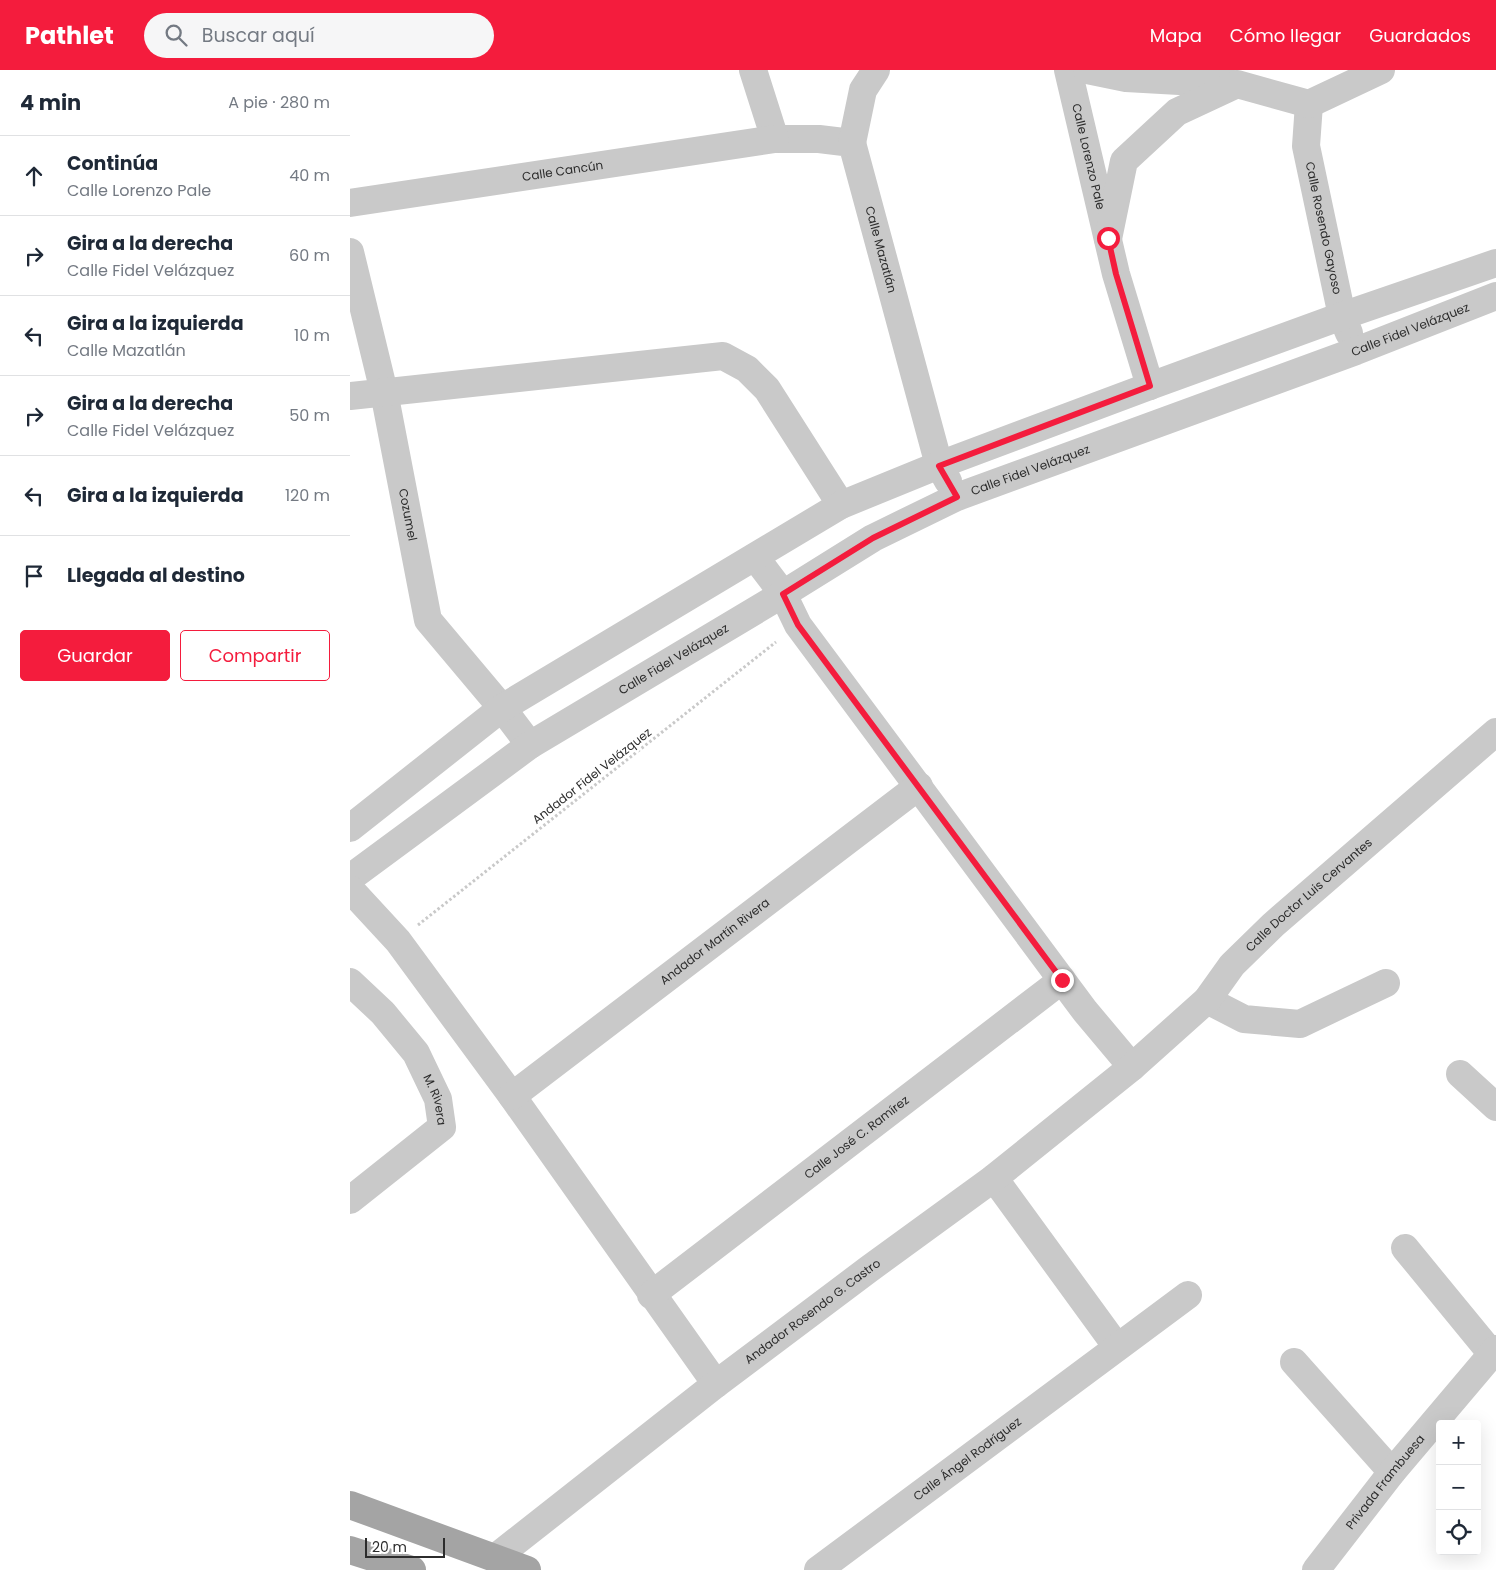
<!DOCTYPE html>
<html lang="es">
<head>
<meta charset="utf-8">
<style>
	:root { --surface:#fff; --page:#f6f6f7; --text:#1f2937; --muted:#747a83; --line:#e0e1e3; --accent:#f41c3d }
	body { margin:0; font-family:Poppins,sans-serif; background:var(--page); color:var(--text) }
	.controls { position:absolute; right:15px; bottom:15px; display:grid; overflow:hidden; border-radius:5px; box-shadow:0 5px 20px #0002 }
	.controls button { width:45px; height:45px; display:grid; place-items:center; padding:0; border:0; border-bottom:1px solid var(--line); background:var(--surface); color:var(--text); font:25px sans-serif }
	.scale { position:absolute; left:15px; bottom:12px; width:80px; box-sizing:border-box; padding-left:5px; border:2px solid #2c2c2c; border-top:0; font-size:14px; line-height:18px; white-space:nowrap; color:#2c2c2c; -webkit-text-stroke:4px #fff; paint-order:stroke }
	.stop { position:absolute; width:15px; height:15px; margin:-11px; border:4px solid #f41c3d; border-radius:50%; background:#fff }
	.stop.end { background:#f41c3d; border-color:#fff; box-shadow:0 1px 5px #0008 }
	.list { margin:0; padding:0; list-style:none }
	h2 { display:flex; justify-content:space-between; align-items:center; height:65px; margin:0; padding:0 20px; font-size:21px }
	h2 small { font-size:16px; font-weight:400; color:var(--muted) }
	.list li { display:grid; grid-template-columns:32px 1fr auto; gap:15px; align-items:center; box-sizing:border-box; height:80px; padding:0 20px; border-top:1px solid var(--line) }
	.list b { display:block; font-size:19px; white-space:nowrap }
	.list p { margin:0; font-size:16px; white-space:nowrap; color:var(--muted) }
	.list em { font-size:16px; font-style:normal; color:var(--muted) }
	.actions { display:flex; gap:10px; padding:15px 20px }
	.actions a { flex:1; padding:11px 0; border:1px solid var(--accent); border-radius:5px; text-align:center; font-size:18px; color:var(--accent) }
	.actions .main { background:var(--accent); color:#fff }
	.icon { flex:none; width:28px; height:28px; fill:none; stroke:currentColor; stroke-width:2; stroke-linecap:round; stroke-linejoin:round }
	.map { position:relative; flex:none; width:1146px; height:1500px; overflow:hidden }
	header { display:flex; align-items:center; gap:30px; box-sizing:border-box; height:70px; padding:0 25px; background:var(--accent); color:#fff }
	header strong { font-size:24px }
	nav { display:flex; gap:28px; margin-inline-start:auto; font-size:18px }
	.search { width:350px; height:45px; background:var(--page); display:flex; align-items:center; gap:12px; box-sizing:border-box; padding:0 18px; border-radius:28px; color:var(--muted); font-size:19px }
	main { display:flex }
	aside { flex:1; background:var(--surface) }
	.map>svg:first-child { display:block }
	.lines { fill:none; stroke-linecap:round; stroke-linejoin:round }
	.path { stroke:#c9c9c9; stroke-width:3; stroke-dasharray:2.5 2.5; stroke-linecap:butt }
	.minor { stroke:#c9c9c9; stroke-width:28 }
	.major { stroke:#a4a4a4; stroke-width:28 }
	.route { stroke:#f41c3d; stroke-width:6 }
	.labels { text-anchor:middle; stroke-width:5; stroke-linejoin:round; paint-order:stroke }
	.street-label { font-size:12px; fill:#2c2c2c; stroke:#fff }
</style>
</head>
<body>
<header>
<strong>Pathlet</strong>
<div class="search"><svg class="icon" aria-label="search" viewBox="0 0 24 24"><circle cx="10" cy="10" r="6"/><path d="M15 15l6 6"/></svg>Buscar aquí</div>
<nav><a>Mapa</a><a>Cómo llegar</a><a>Guardados</a></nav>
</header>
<main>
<aside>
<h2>4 min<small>A pie · 280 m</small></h2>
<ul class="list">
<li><svg class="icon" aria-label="ahead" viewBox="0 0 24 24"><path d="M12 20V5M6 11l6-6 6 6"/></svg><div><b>Continúa</b><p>Calle Lorenzo Pale</p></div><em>40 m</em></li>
<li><svg class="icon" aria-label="right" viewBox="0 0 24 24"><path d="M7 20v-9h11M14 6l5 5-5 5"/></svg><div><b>Gira a la derecha</b><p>Calle Fidel Velázquez</p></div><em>60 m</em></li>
<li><svg class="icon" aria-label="left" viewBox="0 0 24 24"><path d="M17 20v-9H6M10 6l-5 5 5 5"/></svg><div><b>Gira a la izquierda</b><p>Calle Mazatlán</p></div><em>10 m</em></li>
<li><svg class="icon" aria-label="right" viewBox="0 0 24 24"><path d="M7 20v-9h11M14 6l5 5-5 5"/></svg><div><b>Gira a la derecha</b><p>Calle Fidel Velázquez</p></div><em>50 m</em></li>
<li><svg class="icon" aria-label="left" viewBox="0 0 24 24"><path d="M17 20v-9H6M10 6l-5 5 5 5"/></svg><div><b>Gira a la izquierda</b></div><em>120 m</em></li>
<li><svg class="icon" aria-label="arrive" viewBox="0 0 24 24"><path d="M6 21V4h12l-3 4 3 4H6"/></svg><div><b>Llegada al destino</b></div></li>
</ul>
<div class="actions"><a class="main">Guardar</a><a>Compartir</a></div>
</aside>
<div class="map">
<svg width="1146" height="1500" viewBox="0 0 1146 1500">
	<rect width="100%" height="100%" fill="#fff"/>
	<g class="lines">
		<path class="path" d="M68,855L426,572"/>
		<g class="minor">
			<path id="s1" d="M403,0L425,69H469L502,73L589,395L598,411"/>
			<path id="s2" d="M718,0L766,204L800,316"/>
			<path d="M737,0L776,8L883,14"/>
			<path id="s3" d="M959,34L956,76L992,246L999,263"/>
			<path d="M502,73L513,20L526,0"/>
			<path id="s4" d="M0,133L425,69"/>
			<path d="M758,169L774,91L827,42L887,14L959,34L1031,0"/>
			<path id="s5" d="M0,182L34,322L78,550L152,638L180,675"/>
			<path d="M0,326L373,286L397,299L417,319L491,435"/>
			<path d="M405,487L433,524L448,555L735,941L782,997"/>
			<path d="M0,758L152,638L491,435L589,395L800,316L992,246L1146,193"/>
			<path id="s6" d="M0,808L180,675L433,524L523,468L607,427L1006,281L1146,226"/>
			<path d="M0,819L48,871L162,1026L366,1314"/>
			<path id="s7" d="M0,912L33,943L66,983L88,1029L92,1057L0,1130"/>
			<path d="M857,930L894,949L950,954L1036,913"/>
			<path d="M1110,1004L1146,1037"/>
			<path id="s8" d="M162,1026L569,716"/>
			<path d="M644,1108L767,1277"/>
			<path d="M1055,1178L1142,1284"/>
			<path id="s9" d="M301,1225L712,910"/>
			<path d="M944,1292L1042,1402"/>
			<path id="s10" d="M145,1488L366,1314L519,1199L644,1108L782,997L857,930L882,895L923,855L1146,662"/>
			<path id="s11" d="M468,1500L838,1225"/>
			<path id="s12" d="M966,1500L1042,1402L1146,1279"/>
		</g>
		<g class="major">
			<path d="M0,1435L177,1500"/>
			<path d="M0,1480L62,1500"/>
		</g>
	</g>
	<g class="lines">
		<path class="route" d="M712,910L448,555L433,524L523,468L607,427L589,396L800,316L766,204L758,168"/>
	</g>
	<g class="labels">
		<g class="street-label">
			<text dy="4" stroke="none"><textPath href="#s2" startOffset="89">Calle Lorenzo Pale</textPath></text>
			<text dy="4" stroke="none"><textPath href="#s4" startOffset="215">Calle Cancún</textPath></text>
			<text dy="4" stroke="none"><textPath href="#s3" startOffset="126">Calle Rosendo Gayoso</textPath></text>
			<text dy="4" stroke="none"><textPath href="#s1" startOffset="260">Calle Mazatlán</textPath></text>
			<text dy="4" stroke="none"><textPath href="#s6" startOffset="1201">Calle Fidel Velázquez</textPath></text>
			<text dy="4" stroke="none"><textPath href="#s6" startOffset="796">Calle Fidel Velázquez</textPath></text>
			<text dy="4" stroke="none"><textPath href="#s5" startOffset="269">Cozumel</textPath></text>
			<text dy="4" stroke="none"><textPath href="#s6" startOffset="391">Calle Fidel Velázquez</textPath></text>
			<text transform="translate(242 706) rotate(-38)" y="4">Andador Fidel Velázquez</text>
			<text dy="4" stroke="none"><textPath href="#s10" startOffset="1052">Calle Doctor Luis Cervantes</textPath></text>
			<text dy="4" stroke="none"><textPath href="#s8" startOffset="255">Andador Martín Rivera</textPath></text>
			<text dy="4" stroke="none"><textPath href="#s7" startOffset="148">M. Rivera</textPath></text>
			<text dy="4" stroke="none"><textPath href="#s9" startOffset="259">Calle José C. Ramírez</textPath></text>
			<text dy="4" stroke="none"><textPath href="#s10" startOffset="402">Andador Rosendo G. Castro</textPath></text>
			<text dy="4" stroke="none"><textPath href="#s11" startOffset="186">Calle Ángel Rodríguez</textPath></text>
			<text dy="4" stroke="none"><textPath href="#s12" startOffset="112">Privada Frambuesa</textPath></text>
		</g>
	</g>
</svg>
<div class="controls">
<button>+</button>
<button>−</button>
<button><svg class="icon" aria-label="locate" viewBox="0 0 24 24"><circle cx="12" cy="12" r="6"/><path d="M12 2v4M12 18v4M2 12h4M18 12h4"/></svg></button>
</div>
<div class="scale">20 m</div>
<div class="stop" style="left:758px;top:168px"></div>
<div class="stop end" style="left:712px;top:910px"></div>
</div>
</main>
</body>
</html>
